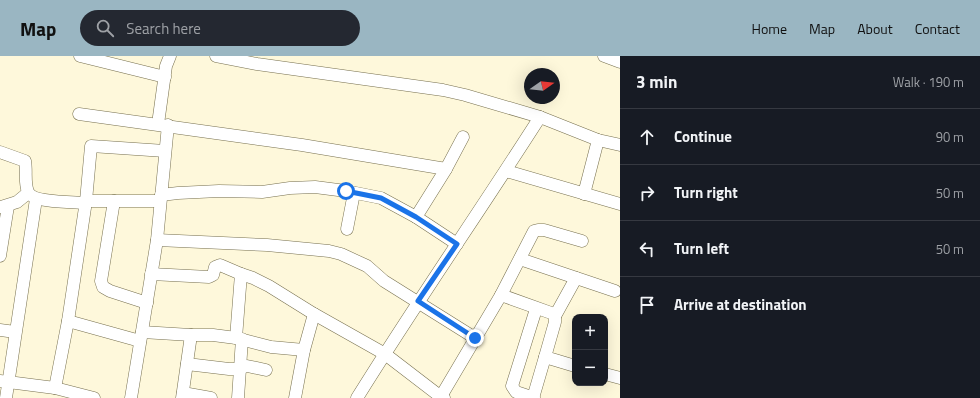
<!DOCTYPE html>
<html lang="en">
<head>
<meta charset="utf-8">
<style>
	:root { --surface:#171b24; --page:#242831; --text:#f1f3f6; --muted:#9ea1a6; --line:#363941; --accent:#9ab6c2 }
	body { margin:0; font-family:"Titillium Web",sans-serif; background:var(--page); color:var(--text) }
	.controls { position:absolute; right:12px; bottom:12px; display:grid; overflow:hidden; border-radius:8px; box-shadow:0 4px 16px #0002 }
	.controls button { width:36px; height:36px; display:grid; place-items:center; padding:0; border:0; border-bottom:1px solid var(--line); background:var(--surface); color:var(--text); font:20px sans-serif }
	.compass { position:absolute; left:524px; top:12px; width:36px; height:36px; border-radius:50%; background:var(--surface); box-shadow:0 4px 16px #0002; rotate:76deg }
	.stop { position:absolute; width:12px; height:12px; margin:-9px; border:3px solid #1a73e8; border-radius:50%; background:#fff }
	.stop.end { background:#1a73e8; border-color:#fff; box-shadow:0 1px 4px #0008 }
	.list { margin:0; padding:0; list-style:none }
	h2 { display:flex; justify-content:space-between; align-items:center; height:52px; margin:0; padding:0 16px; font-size:17px }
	h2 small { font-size:13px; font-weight:400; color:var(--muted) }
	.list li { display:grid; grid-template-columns:26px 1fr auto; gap:12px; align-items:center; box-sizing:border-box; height:56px; padding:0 16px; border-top:1px solid var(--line) }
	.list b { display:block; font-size:15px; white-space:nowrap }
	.list em { font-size:13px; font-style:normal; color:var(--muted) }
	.icon { flex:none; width:22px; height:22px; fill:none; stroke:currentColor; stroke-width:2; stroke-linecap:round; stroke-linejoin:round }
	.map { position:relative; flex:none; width:620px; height:342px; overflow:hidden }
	header { display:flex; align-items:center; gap:24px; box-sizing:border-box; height:56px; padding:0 20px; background:var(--accent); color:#111 }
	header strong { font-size:19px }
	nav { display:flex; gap:22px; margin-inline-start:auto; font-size:14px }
	.search { width:280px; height:36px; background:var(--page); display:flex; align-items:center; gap:10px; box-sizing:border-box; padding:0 14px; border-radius:22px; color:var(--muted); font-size:15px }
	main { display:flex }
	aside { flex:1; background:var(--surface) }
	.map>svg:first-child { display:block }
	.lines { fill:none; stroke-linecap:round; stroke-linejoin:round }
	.minor-casing { stroke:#77704f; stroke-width:13 }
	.minor { stroke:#fff; stroke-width:12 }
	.route { stroke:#1a73e8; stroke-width:5 }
</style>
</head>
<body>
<header>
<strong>Map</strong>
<div class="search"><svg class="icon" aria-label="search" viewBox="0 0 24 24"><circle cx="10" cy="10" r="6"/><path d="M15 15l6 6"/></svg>Search here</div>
<nav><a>Home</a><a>Map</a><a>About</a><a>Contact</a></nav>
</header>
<main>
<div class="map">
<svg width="620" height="342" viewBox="0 0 620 342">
	<rect width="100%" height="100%" fill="#fef8db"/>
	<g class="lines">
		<g class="minor-casing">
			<g id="minor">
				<path d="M80,0L165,21"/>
				<path d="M216,0L257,8L443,34L465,39L540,61L598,84L620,89"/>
				<path d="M604,0L620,6"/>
				<path d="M79,58L302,89L446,113"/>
				<path d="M158,68L166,10L170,0"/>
				<path d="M0,96L25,105C27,115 24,126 28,136C33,147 74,146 85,147"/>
				<path d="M506,115L620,148"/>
				<path d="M584,138L598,84"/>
				<path d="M161,139L178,137L219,135L262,136L290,132L315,131L346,135L381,142L416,161L457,188"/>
				<path d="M86,145H160"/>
				<path d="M114,145L101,225L103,231L110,235L147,247"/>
				<path d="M1,151L17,146L28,137"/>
				<path d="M416,161L446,113L463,81"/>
				<path d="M347,173L354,137"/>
				<path d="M157,184L267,189L329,195L341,198L367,210L384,225L475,282"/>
				<path d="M0,200L8,150"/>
				<path d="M520,203L615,235"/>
				<path d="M151,218L209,221L213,219L215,211L220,209L241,218"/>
				<path d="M501,239L554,258L555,262V266L545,301L575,310"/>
				<path d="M555,260L576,222"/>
				<path d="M68,265L140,285"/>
				<path d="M0,274L15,276"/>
				<path d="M142,276L191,279H213L236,282L271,291L304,294"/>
				<path d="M236,282L241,218L253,222L269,230L314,258L385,298L441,341L444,342"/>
				<path d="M187,308L229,313H237L247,310L266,314"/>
				<path d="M605,318L620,322"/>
				<path d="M0,325L55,332L94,342"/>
				<path d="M55,332L68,265L86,145L91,90L165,95"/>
				<path d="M183,337L211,342"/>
				<path d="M6,342L36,143"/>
				<path d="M131,342L157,184L168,69"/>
				<path d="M182,342L191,279"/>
				<path d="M238,342L242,283"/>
				<path d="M295,342L304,294L314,258"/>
				<path d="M357,342C416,247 480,155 540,61"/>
				<path d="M440,342L501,239L534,175L538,174H544L582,185"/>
				<path d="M533,342L545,301"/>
				<path d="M534,342L516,336L512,330L536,253"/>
			</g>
		</g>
		<use href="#minor" class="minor"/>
	</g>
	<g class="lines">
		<path class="route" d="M346,135L381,142L416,161L457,188L418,245L475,282"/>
	</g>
</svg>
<div class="controls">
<button>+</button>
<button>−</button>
</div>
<svg class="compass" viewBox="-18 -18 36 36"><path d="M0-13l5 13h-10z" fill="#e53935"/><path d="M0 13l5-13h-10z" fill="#9ea1a6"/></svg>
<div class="stop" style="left:346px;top:135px"></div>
<div class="stop end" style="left:475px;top:282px"></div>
</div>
<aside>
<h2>3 min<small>Walk · 190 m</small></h2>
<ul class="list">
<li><svg class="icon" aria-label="ahead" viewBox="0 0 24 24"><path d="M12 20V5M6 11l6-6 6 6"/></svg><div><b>Continue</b></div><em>90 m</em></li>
<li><svg class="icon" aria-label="right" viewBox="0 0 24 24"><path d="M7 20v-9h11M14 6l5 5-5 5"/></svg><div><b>Turn right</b></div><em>50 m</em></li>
<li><svg class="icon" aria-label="left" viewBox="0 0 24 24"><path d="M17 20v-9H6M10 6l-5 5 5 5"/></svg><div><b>Turn left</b></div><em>50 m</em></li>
<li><svg class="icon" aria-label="arrive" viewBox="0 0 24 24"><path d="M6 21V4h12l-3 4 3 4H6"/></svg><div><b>Arrive at destination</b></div></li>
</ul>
</aside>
</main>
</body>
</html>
